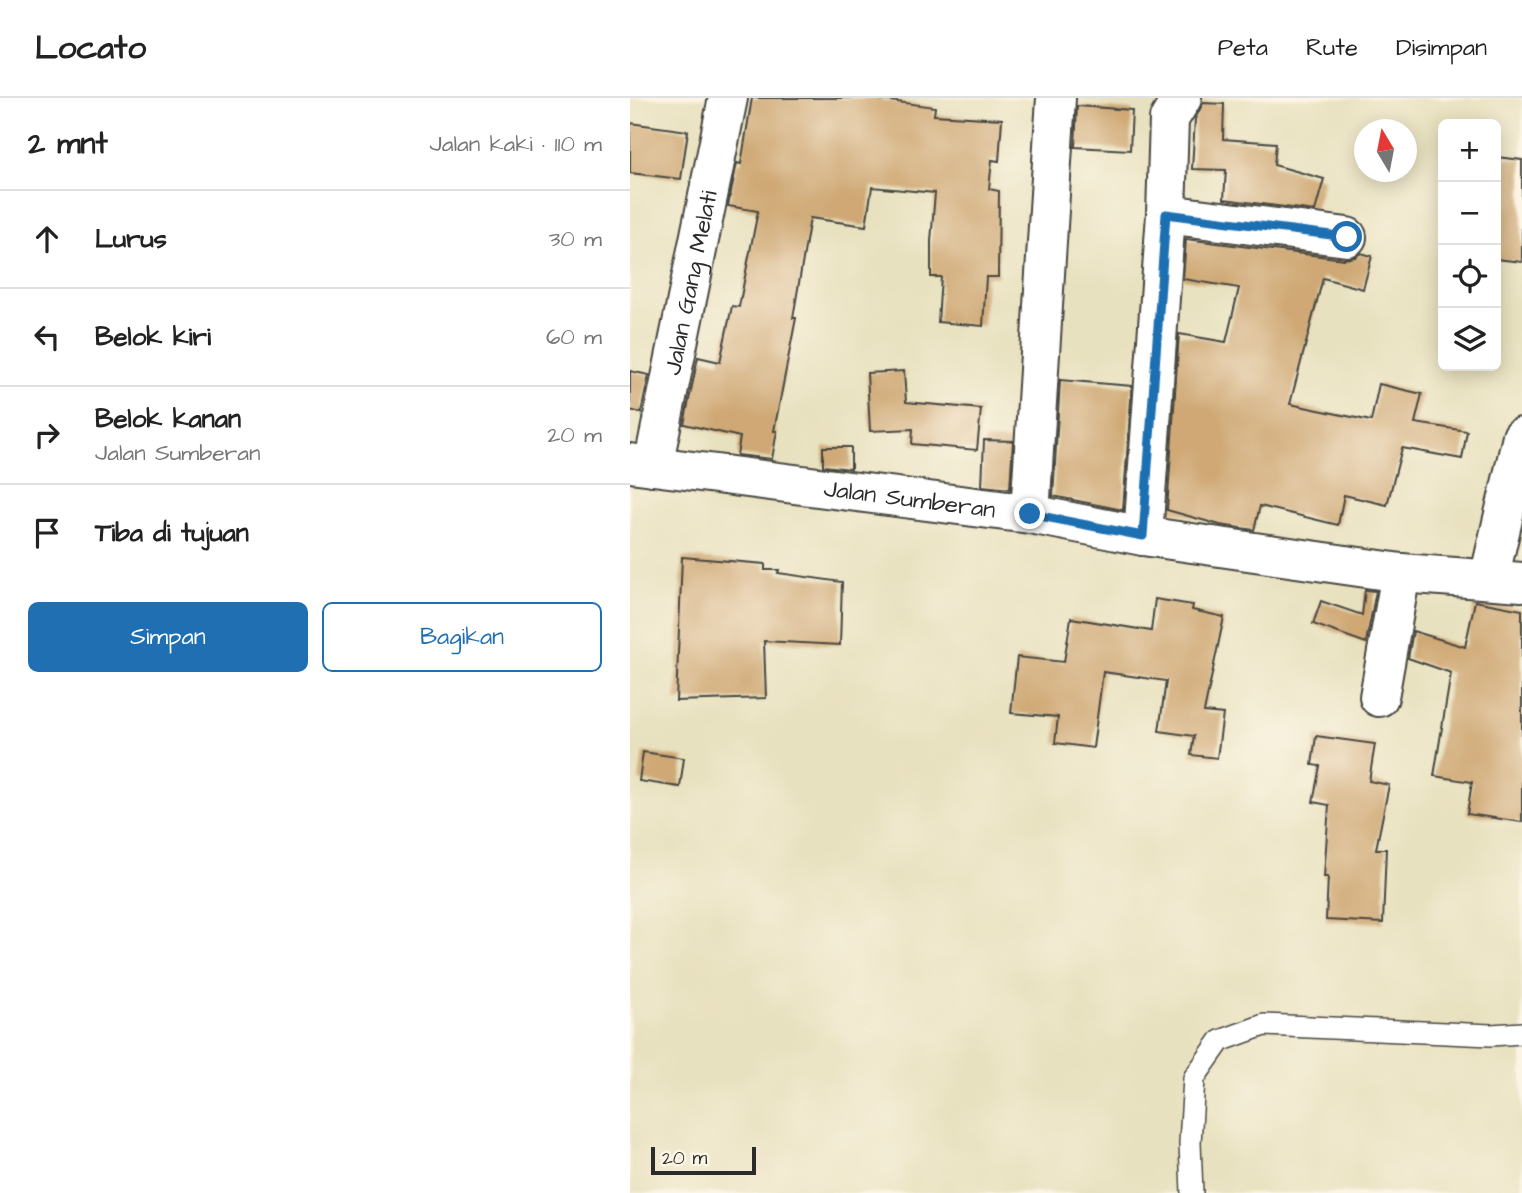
<!DOCTYPE html>
<html lang="id">
<head>
<meta charset="utf-8">
<style>
	:root { --surface:#fff; --page:#f6f6f6; --text:#222; --muted:#767676; --line:#e0e0e0; --accent:#1f6fb2 }
	body { margin:0; font-family:"Architects Daughter",sans-serif; background:var(--page); color:var(--text) }
	.controls { position:absolute; right:21px; top:21px; display:grid; overflow:hidden; border-radius:10px; box-shadow:0 4px 18px #0003 }
	.controls button { width:63px; height:63px; display:grid; place-items:center; padding:0; border:0; border-bottom:2px solid var(--line); background:var(--surface); color:var(--text); font:35px sans-serif }
	.compass { position:absolute; left:724px; top:21px; width:63px; height:63px; border-radius:50%; background:var(--surface); box-shadow:0 4px 18px #0003; rotate:350deg }
	.scale { position:absolute; left:21px; bottom:18px; width:105px; box-sizing:border-box; padding-left:7px; border:4px solid #2b2b2b; border-top:0; font-size:19px; line-height:24px; white-space:nowrap; color:#2b2b2b; -webkit-text-stroke:5px #fcf5e5; paint-order:stroke }
	.stop { position:absolute; width:21px; height:21px; margin:-16px; border:5px solid #1f6fb2; border-radius:50%; background:#fff }
	.stop.end { background:#1f6fb2; border-color:#fff; box-shadow:0 2px 7px #0008 }
	.list { margin:0; padding:0; list-style:none }
	h2 { display:flex; justify-content:space-between; align-items:center; height:91px; margin:0; padding:0 28px; font-size:30px }
	h2 small { font-size:23px; font-weight:400; color:var(--muted) }
	.list li { display:grid; grid-template-columns:46px 1fr auto; gap:21px; align-items:center; box-sizing:border-box; height:98px; padding:0 28px; border-top:2px solid var(--line) }
	.list b { display:block; font-size:26px; white-space:nowrap }
	.list p { margin:0; font-size:23px; white-space:nowrap; color:var(--muted) }
	.list em { font-size:23px; font-style:normal; color:var(--muted) }
	.actions { display:flex; gap:14px; padding:21px 28px }
	.actions a { flex:1; padding:16px 0; border:2px solid var(--accent); border-radius:10px; text-align:center; font-size:24px; color:var(--accent) }
	.actions .main { background:var(--accent); color:#fff }
	.icon { flex:none; width:38px; height:38px; fill:none; stroke:currentColor; stroke-width:2; stroke-linecap:round; stroke-linejoin:round }
	.map { position:relative; flex:none; width:892px; height:1095px; overflow:hidden }
	header { display:flex; align-items:center; gap:42px; box-sizing:border-box; height:98px; padding:0 35px; background:var(--surface); border-bottom:2px solid var(--line) }
	header strong { font-size:33px }
	nav { display:flex; gap:38px; margin-inline-start:auto; font-size:24px }
	main { display:flex }
	aside { flex:1; background:var(--surface) }
	.map>svg:first-child { display:block }
	.building { fill:#cfa874 }
	.lines { fill:none; stroke-linecap:round; stroke-linejoin:round }
	.lane-casing { stroke:#474641; stroke-width:24 }
	.street-casing { stroke:#474641; stroke-width:42 }
	.lane { stroke:#fff; stroke-width:21 }
	.street { stroke:#fff; stroke-width:38 }
	.route { stroke:#1f6fb2; stroke-width:9 }
	.labels { text-anchor:middle; stroke-width:6; stroke-linejoin:round; paint-order:stroke }
	.street-label { font-size:24px; fill:#2b2b2b; stroke:#fcf5e5 }
</style>
</head>
<body>
<header>
<strong>Locato</strong>
<nav><a>Peta</a><a>Rute</a><a>Disimpan</a></nav>
</header>
<main>
<aside>
<h2>2 mnt<small>Jalan kaki · 110 m</small></h2>
<ul class="list">
<li><svg class="icon" aria-label="ahead" viewBox="0 0 24 24"><path d="M12 20V5M6 11l6-6 6 6"/></svg><div><b>Lurus</b></div><em>30 m</em></li>
<li><svg class="icon" aria-label="left" viewBox="0 0 24 24"><path d="M17 20v-9H6M10 6l-5 5 5 5"/></svg><div><b>Belok kiri</b></div><em>60 m</em></li>
<li><svg class="icon" aria-label="right" viewBox="0 0 24 24"><path d="M7 20v-9h11M14 6l5 5-5 5"/></svg><div><b>Belok kanan</b><p>Jalan Sumberan</p></div><em>20 m</em></li>
<li><svg class="icon" aria-label="arrive" viewBox="0 0 24 24"><path d="M6 21V4h12l-3 4 3 4H6"/></svg><div><b>Tiba di tujuan</b></div></li>
</ul>
<div class="actions"><a class="main">Simpan</a><a>Bagikan</a></div>
</aside>
<div class="map">
<svg width="892" height="1095" viewBox="0 0 892 1095">
	<rect width="100%" height="100%" fill="#fcf5e5"/>
	<filter id="ink" filterUnits="userSpaceOnUse"><feTurbulence type="fractalNoise" baseFrequency=".0143" numOctaves="2"/><feDisplacementMap in="SourceGraphic" scale="14" xChannelSelector="R" yChannelSelector="G"/><feConvolveMatrix kernelMatrix="1 2 1 2 8 2 1 2 1" color-interpolation-filters="sRGB"/></filter>
	<filter id="wash" filterUnits="userSpaceOnUse"><feTurbulence type="fractalNoise" baseFrequency=".00686" numOctaves="4" result="noise"/><feDisplacementMap in="SourceGraphic" scale="28" xChannelSelector="R" yChannelSelector="G"/><feGaussianBlur stdDeviation="1.57" result="paint"/><feColorMatrix in="noise" values="0 0 0 0 0 0 0 0 0 0 0 0 0 0 0 0 0 1.4 0 .05"/><feComposite in="paint" operator="in"/></filter>
	<g filter="url(#wash)">
		<rect width="100%" height="100%" fill="#e8e1bf"/>
		<g id="blocks">
			<g class="building">
				<path d="M122,0H253L252,2L305,9L304,17L372,21L369,63L362,62L359,91L369,93L368,179H356L353,228L308,224L311,179H301V143L305,95L242,89L236,128L180,120L163,220H166L144,333H147L142,361L107,357L110,339L54,326L68,259L90,264L102,208L109,209L128,113L98,108L107,65L111,66Z"/>
				<path d="M573,5L594,6L593,41L646,45L644,67L694,81L685,113L594,101L596,72L562,71L565,21Z"/>
				<path d="M447,8L502,12L500,52L445,49Z"/>
				<path d="M0,25L58,33L51,81L0,75Z"/>
				<path d="M866,59L892,62V164L866,161Z"/>
				<path d="M556,141L714,161L725,159L731,155L742,158L733,191L693,180L660,306L741,323L749,286L792,296L785,325L837,333L832,361L772,350L757,407L714,397L708,427L630,408L624,432L590,427L537,412L549,236L596,244L609,190L553,181Z"/>
				<path d="M0,273L19,277L11,315L0,312Z"/>
				<path d="M274,273L276,304L351,311L347,352L282,346L283,331L240,333L237,275Z"/>
				<path d="M430,282L502,288L493,412L423,398Z"/>
				<path d="M354,342L383,343L380,391L352,388Z"/>
				<path d="M193,349H221V371L193,368Z"/>
				<path d="M52,459L135,466V472H149L148,475L212,484L210,547L134,543L136,600L46,603Z"/>
				<path d="M735,492L746,493L736,545L683,526L691,503L732,517Z"/>
				<path d="M525,501L563,507L562,512L594,519L574,614L593,616L587,660L561,657L564,638L529,633L536,583L473,574L463,650L425,645L428,619L381,615L387,559L434,564L441,520L521,533Z"/>
				<path d="M845,503L892,512V724L837,716L842,684L804,678L821,575L778,560L783,533L835,549Z"/>
				<path d="M686,638L745,646L739,683L759,687L746,751H756L753,825L696,822L698,779H694L699,707L683,704L690,668L682,667Z"/>
				<path d="M13,654L54,660L50,689L9,683Z"/>
			</g>
		</g>
	</g>
	<g filter="url(#ink)">
		<use href="#blocks" fill-opacity="0" stroke="#474641" stroke-width="2"/>
		<g class="lines">
			<g class="lane-casing">
				<path id="lane" d="M562,1095L560,1045L564,980L590,943L634,927L861,937L892,935"/>
			</g>
			<g class="street-casing">
				<g id="street">
					<path d="M536,116L717,139"/>
					<path id="s1" d="M0,365L400,416L513,438L771,475L892,484"/>
					<path id="s2" d="M23,368L98,0"/>
					<path d="M400,416L426,0"/>
					<path d="M513,438L536,116L539,21L552,0"/>
					<path d="M859,481L892,339"/>
					<path d="M749,599L771,475"/>
				</g>
			</g>
			<use href="#lane" class="lane"/>
			<use href="#street" class="street"/>
		</g>
	</g>
	<g class="lines" filter="url(#ink)">
		<path class="route" d="M400,416L513,438L536,116L717,139"/>
	</g>
	<g class="labels">
		<g class="street-label">
			<text dy="8" stroke="none"><textPath href="#s2" startOffset="187">Jalan Gang Melati</textPath></text>
			<text dy="8" stroke="none"><textPath href="#s1" startOffset="282">Jalan Sumberan</textPath></text>
		</g>
	</g>
</svg>
<div class="controls">
<button>+</button>
<button>−</button>
<button><svg class="icon" aria-label="locate" viewBox="0 0 24 24"><circle cx="12" cy="12" r="6"/><path d="M12 2v4M12 18v4M2 12h4M18 12h4"/></svg></button>
<button><svg class="icon" aria-label="layers" viewBox="0 0 24 24"><path d="M12 4l9 5-9 5-9-5zM3 14l9 5 9-5"/></svg></button>
</div>
<svg class="compass" viewBox="-18 -18 36 36"><path d="M0-13l5 13h-10z" fill="#e53935"/><path d="M0 13l5-13h-10z" fill="#767676"/></svg>
<div class="scale">20 m</div>
<div class="stop" style="left:717px;top:139px"></div>
<div class="stop end" style="left:400px;top:416px"></div>
</div>
</main>
</body>
</html>
